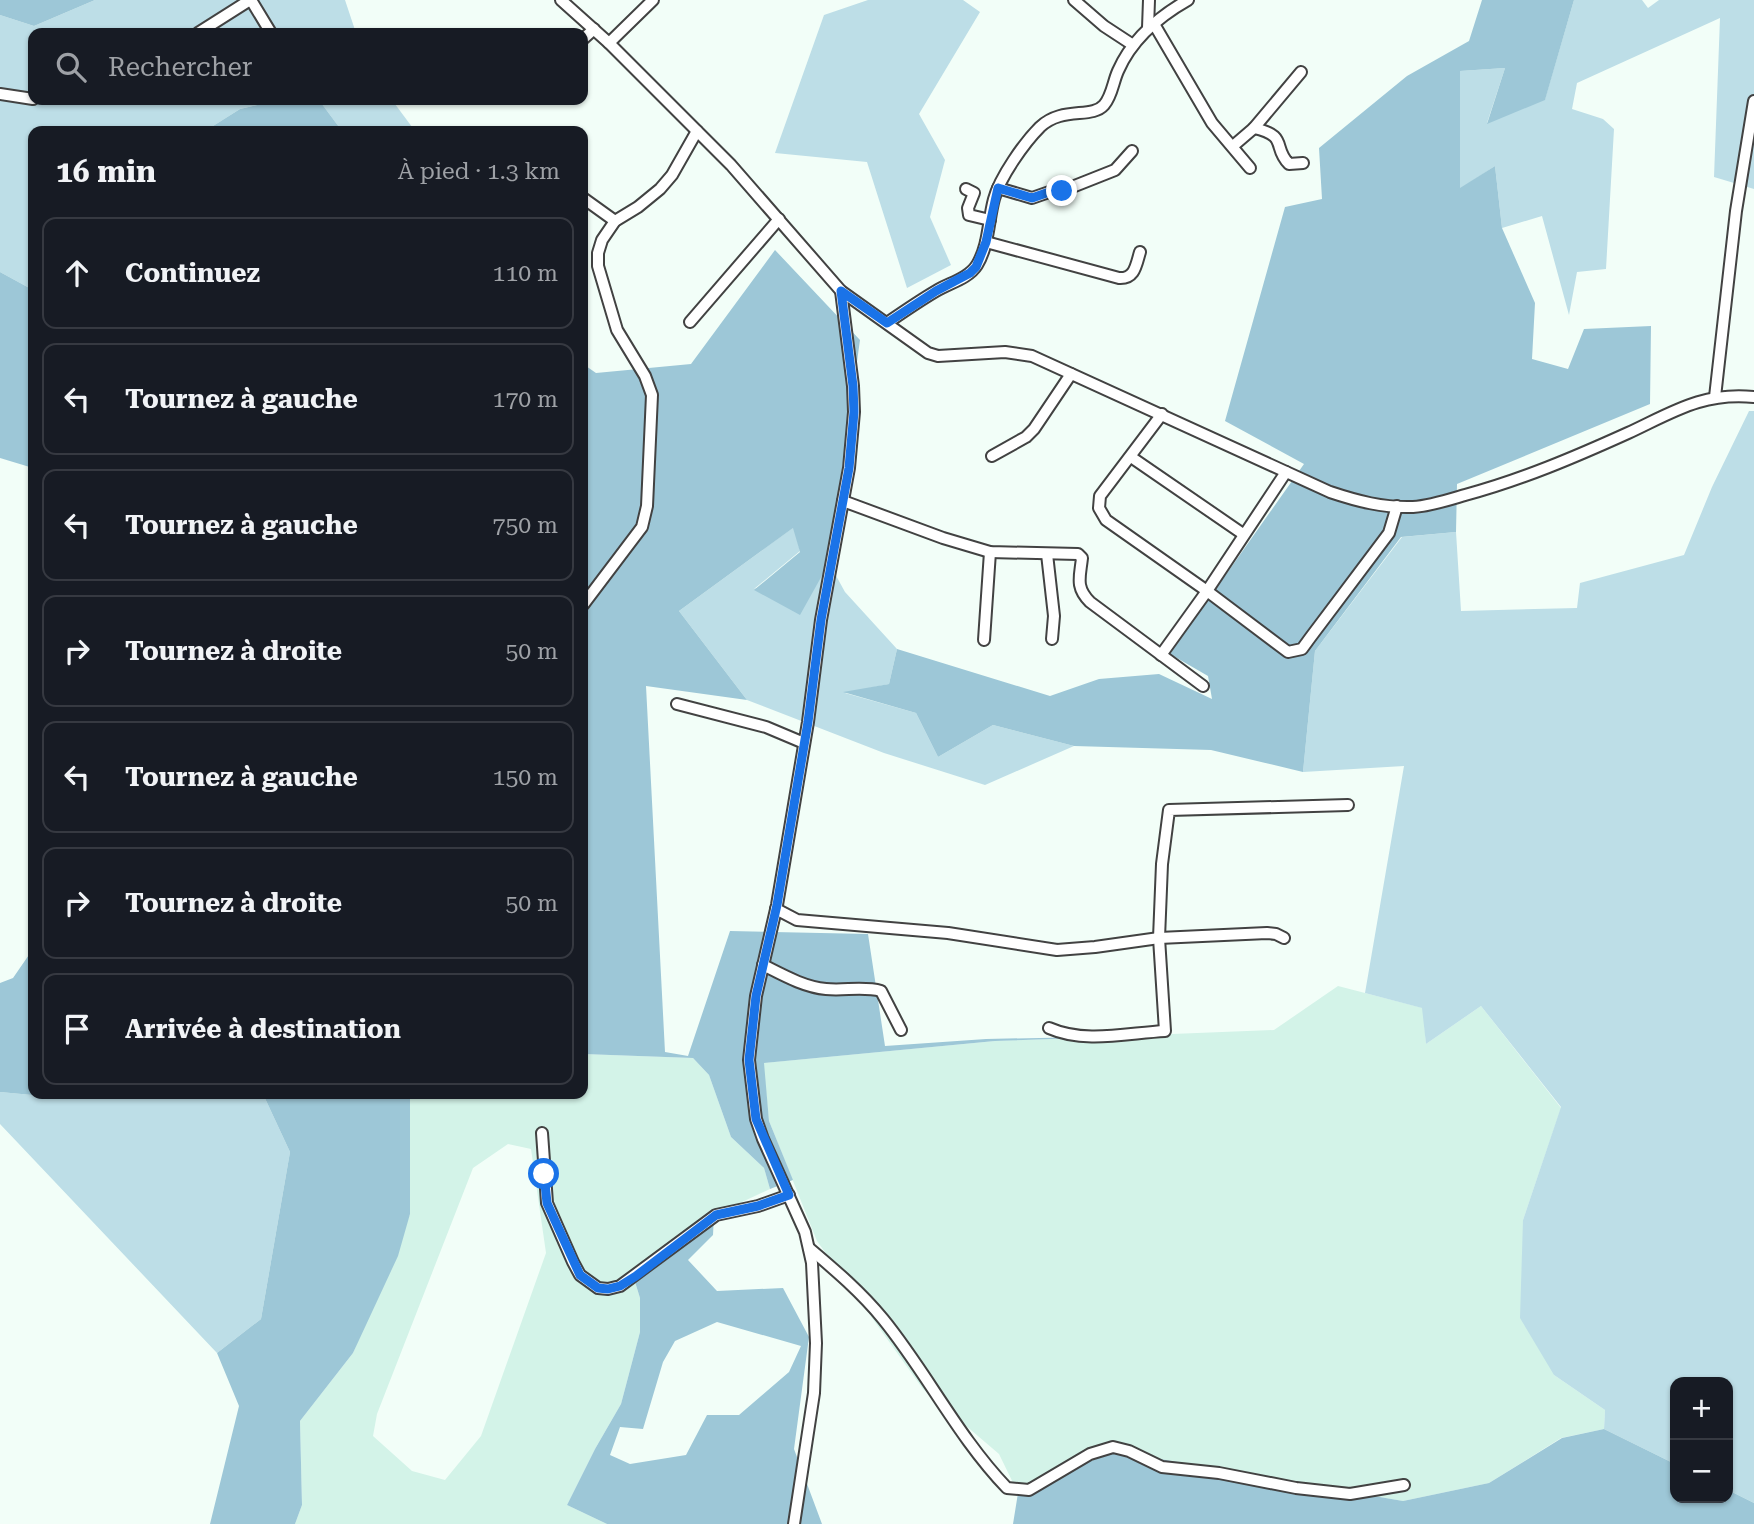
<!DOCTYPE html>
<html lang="fr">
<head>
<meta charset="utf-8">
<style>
	:root { --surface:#171b24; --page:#20242c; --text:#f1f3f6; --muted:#9ea1a6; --line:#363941 }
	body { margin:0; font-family:"Roboto Serif",serif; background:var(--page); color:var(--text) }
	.controls { position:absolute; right:21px; bottom:21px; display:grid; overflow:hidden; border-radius:14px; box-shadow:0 2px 5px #0004 }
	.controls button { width:63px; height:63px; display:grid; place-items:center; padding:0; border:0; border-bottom:2px solid var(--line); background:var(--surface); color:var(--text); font:35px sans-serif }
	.stop { position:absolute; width:21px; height:21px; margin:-16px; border:5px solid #1a73e8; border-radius:50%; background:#fff }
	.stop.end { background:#1a73e8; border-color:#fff; box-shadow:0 2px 7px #0008 }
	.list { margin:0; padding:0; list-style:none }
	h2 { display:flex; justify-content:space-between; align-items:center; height:91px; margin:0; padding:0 28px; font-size:30px }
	h2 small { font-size:23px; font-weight:400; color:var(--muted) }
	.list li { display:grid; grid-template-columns:46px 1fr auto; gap:21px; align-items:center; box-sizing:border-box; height:112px; margin:0 14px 14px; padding:0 14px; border:2px solid var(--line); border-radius:14px }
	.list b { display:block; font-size:26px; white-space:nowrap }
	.list em { font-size:23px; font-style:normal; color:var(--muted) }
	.icon { flex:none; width:38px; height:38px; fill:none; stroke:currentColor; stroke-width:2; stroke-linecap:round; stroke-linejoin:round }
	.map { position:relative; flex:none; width:1754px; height:1524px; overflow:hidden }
	.search { position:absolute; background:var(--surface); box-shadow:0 2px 5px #0004; left:28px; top:28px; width:560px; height:77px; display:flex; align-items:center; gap:18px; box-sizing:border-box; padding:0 24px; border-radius:14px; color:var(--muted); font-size:26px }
	.panel { position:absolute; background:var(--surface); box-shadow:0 2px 5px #0004; left:28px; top:126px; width:560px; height:973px; border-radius:14px }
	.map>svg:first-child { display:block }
	.farmland { fill:#d3f3e8; fill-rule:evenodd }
	.green { fill:#bddee7 }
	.forest { fill:#9dc7d7; fill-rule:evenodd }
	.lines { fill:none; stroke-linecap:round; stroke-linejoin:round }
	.minor-casing { stroke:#424242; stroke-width:14 }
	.minor { stroke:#fff; stroke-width:10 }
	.route { stroke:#1a73e8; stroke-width:9 }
</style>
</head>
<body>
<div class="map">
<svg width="1754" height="1524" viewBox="0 0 1754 1524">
	<rect width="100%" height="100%" fill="#f2fef8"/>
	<g class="farmland">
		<path d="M1338,986L1423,1008L1426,1044L1481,1006L1561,1108L1523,1220L1554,1375L1605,1410L1604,1429L1561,1438L1489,1483L1403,1501L1114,1451L1018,1493L999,1454L923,1389L817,1241L769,1121L763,1063L995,1041L1274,1030Z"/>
		<path d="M583,1054L693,1058L709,1075L731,1137L764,1168L770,1189L714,1215L632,1272L640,1298V1332L621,1404L595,1449L567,1505L607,1524H295L302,1505L300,1421L353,1353L410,1214V1094H583ZM508,1144L531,1149L546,1253L481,1436L445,1480L412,1471L373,1436L377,1414L473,1168Z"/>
	</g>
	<g class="green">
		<path d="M95,0H345L356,33H33V100H278L240,109L205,131H33V290L0,272V15L34,26Z"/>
		<path d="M868,0H963L980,12L919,114L945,160L930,217L951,265L907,288L867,162L775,153L824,15Z"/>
		<path d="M1574,0H1642L1648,8L1659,0H1754V189L1714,177L1720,18L1577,83L1572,109L1603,119L1614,129L1606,269L1577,272L1569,315L1542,216L1502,228L1495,166L1460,189V71L1505,68L1487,123L1545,99Z"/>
		<path d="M319,100H392L415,131H342Z"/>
		<path d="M1749,411H1754V1503L1728,1490V1382H1675V1464L1604,1429L1605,1410L1554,1375L1520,1318L1523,1220L1561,1107L1481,1006L1426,1044L1422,1008L1365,993L1404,766L1303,772L1315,651L1402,537L1456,532L1461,611L1577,608L1580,583L1684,555L1712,487Z"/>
		<path d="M794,527L800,551L754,589L829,563L845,592L897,649L889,684L845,693L916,713L938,757L993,725L1074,746L985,785L884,753L747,700L679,611Z"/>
		<path d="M0,1092L32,1095L263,1094L290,1152L261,1319L217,1353L0,1124Z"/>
	</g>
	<g class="forest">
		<path d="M0,0H95L34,26L0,15Z"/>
		<path d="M1482,0H1574L1545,100L1487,124L1505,68L1460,71V188L1495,166L1502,228L1535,303L1532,359L1568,369L1584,329L1651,326L1650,404L1457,484L1456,532L1401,537L1315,651L1303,772L1211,750L1074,746L993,725L938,757L916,713L843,692L889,684L897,649L1050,696L1099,679L1159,674L1212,699L1208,676L1170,654L1304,464L1225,421L1285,207L1322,199L1319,148L1407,76L1469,41Z"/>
		<path d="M278,100H319L342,131H205L240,109Z"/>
		<path d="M775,250L860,340L829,563L800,615L754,590L800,552L793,528L679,611L747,700L646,686L665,1052L688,1056L730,931L868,934L885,1046L986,1039L1135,1036L995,1041L764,1063L769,1121L793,1180L770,1189L764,1168L731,1137L709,1075L693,1058L583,1054V364L596,373L691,364Z"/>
		<path d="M0,272L33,290V468L0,458Z"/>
		<path d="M33,949V1094H35L32,1095L0,1092V983L13,978Z"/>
		<path d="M263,1094H410V1214L398,1256L353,1353L300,1421L302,1505L295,1524H210L239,1406L217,1353L261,1319L290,1152Z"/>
		<path d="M714,1215L713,1235L688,1260L717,1291L783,1288L809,1337L794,1449L822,1524H607L567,1505L595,1449L621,1404L640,1332V1298L632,1272ZM717,1322L801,1346L789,1372L739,1415H707L686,1455L630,1464L610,1455L620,1427L643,1429L663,1362L675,1341Z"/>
		<path d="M1604,1429L1675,1464V1498H1728V1490L1754,1503V1524H1013L1018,1493L1114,1451L1403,1501L1489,1483L1562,1438Z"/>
	</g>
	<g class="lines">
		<g class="minor-casing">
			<g id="minor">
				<path d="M251,0L271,33"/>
				<path d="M561,0L609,43L731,165L841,291L928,353L938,356L1005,352L1032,356L1330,492C1357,501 1383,508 1413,507C1430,506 1448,500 1465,495C1521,480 1575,457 1628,433C1673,412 1702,392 1754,397"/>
				<path d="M1074,0L1104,26L1133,45"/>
				<path d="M1154,24L1212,123L1250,168"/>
				<path d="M1148,28L1149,0"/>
				<path d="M198,33L250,0"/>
				<path d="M583,39L594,29"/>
				<path d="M609,43L653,0"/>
				<path d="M0,94L33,99"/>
				<path d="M1254,128C1289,136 1272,147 1289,164L1303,163"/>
				<path d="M1233,146L1254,128L1301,72"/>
				<path d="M998,188L1032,198L1052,191H1062L1115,170L1132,151"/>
				<path d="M966,189L974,193L968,208L969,215L990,220"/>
				<path d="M583,198L615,221"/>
				<path d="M986,242L1119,278C1135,279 1136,265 1140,252"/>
				<path d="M690,322L779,219"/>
				<path d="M887,323C903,312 919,301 936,291C949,283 968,279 977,265C989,245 988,221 994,199C1000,177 1024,143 1040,127C1062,106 1092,119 1104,105C1112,96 1113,82 1118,71C1132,39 1158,17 1188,0"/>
				<path d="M1715,397L1736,211L1754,101"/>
				<path d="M1162,414L1100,496L1099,508L1106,520L1207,591L1288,652L1302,649L1310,638L1389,533L1397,506"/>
				<path d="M992,456L1026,437L1034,429L1071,374"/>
				<path d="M1131,457L1243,534"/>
				<path d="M843,501L943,538L990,552L1078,554L1082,558C1080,577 1075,587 1090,602L1203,686"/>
				<path d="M1047,554L1054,616L1052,639"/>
				<path d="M583,605L642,527L647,506L652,395L645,376L617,330L598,266V253L602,240L615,221L638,207L660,189L672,175L697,131"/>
				<path d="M984,640L990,552"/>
				<path d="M1161,655L1207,591L1286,472"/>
				<path d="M677,704L766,727L804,743"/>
				<path d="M776,909L797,920L948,933L1057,950L1095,947L1159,938L1267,933L1276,934L1284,938"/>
				<path d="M763,965C783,975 804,987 826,989C844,991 863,986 881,991L901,1030"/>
				<path d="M1049,1028C1085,1044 1127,1033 1165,1031L1159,938L1162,864L1169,810L1348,805"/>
				<path d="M542,1133L547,1203L573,1262L580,1275L598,1288L608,1289L620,1286L716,1215L758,1206L789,1195"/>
				<path d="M809,1248C835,1270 861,1292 883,1319C927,1373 958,1437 1007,1488L1029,1490L1090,1454L1113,1447L1129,1451L1162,1467L1219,1473L1296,1488L1350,1494L1404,1485"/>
				<path d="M794,1524L814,1393L816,1343L812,1263L805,1232L763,1139L756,1119L749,1060L756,996L777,905L808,722L821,620L849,468L854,412L853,386L841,291"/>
			</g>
		</g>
		<use href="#minor" class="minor"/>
	</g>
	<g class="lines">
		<path class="route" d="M544,1174L547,1203L580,1275L598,1288L608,1289L620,1286L636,1276L716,1215L758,1206L789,1195L756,1119L749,1060L756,996L777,905L808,722L821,620L849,468L854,412L853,386L841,291L887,323L936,291L970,273L976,267L986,242L998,188L1032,198L1052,191H1062"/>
	</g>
</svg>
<div class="controls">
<button>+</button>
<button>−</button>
</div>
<div class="stop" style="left:544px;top:1174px"></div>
<div class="stop end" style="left:1062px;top:191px"></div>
<div class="search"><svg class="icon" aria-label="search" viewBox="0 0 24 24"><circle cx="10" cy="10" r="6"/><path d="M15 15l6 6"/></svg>Rechercher</div>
<section class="panel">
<h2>16 min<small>À pied · 1.3 km</small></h2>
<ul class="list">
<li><svg class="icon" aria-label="ahead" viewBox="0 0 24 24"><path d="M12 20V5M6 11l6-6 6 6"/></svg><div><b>Continuez</b></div><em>110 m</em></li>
<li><svg class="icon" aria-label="left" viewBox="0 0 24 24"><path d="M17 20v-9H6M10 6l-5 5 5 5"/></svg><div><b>Tournez à gauche</b></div><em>170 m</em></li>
<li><svg class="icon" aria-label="left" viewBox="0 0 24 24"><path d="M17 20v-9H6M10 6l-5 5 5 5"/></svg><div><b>Tournez à gauche</b></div><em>750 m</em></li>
<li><svg class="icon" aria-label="right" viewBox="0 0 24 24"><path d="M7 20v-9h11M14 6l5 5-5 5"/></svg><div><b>Tournez à droite</b></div><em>50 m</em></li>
<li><svg class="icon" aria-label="left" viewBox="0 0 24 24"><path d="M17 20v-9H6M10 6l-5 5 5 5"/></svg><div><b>Tournez à gauche</b></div><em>150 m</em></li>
<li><svg class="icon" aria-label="right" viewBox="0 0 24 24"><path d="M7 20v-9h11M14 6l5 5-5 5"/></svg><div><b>Tournez à droite</b></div><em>50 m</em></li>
<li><svg class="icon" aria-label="arrive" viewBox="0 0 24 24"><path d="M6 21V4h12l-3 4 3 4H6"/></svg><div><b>Arrivée à destination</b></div></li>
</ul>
</section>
</div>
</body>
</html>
